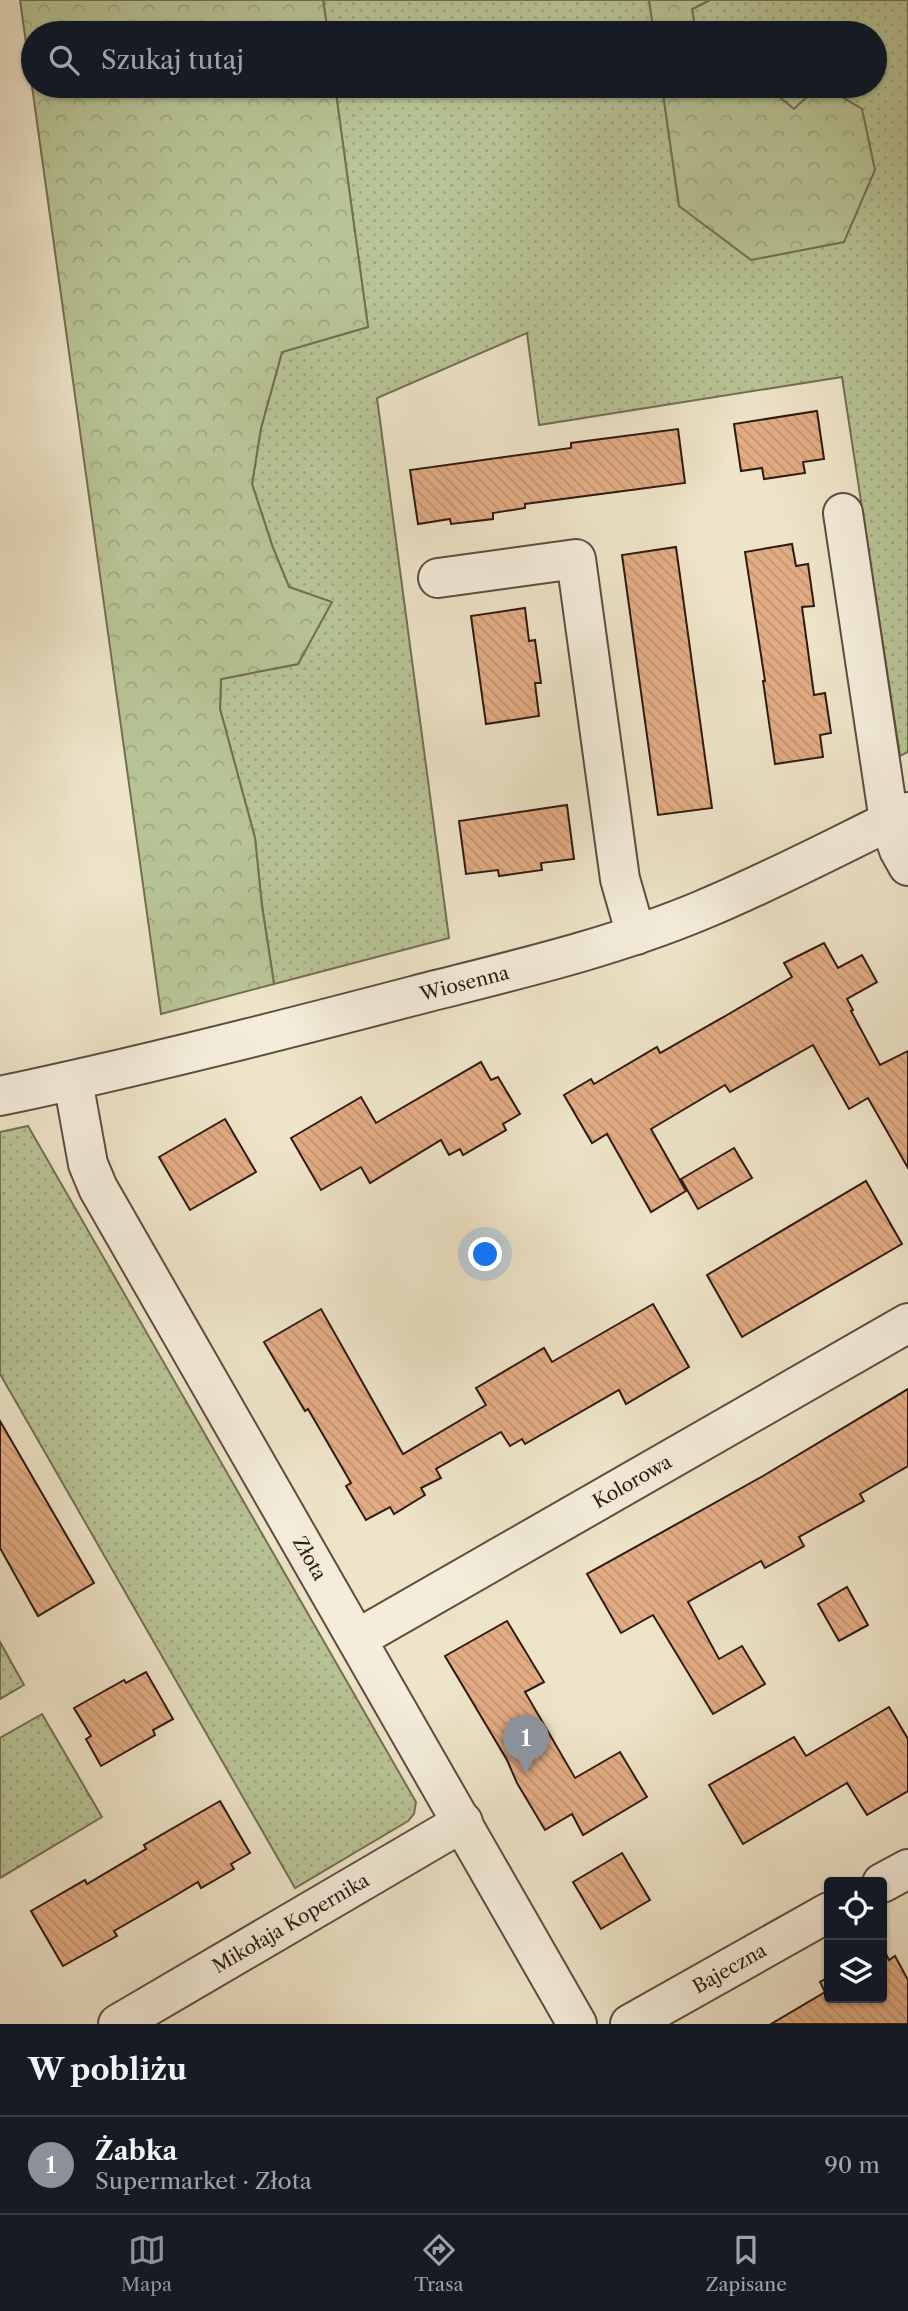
<!DOCTYPE html>
<html lang="pl">
<head>
<meta charset="utf-8">
<style>
	:root { --surface:#171b24; --page:#20242c; --text:#f1f3f6; --muted:#9ea1a6; --line:#363941; --accent:#8c9099 }
	body { margin:0; font-family:"Libre Caslon Text",serif; background:var(--page); color:var(--text) }
	.controls { position:absolute; right:21px; bottom:21px; display:grid; overflow:hidden; border-radius:7px; box-shadow:0 2px 5px #0004 }
	.controls button { width:63px; height:63px; display:grid; place-items:center; padding:0; border:0; border-bottom:2px solid var(--line); background:var(--surface); color:var(--text); font:35px sans-serif }
	.you { position:absolute; left:486px; top:1255px; width:24px; height:24px; margin:-18px; border:5px solid #fff; border-radius:50%; background:#1a73e8; box-shadow:0 0 0 10px #1a73e833 }
	.badge { display:grid; place-items:center; width:46px; height:46px; border-radius:50%; background:var(--accent); color:#fff; font-size:23px; font-weight:700 }
	.pin { position:absolute; translate:-50% -58px; filter:drop-shadow(0 2px 4px #0008) }
	.pin::after { content:''; position:absolute; top:37px; width:24px; height:21px; background:inherit; clip-path:polygon(0 0,100% 0,50% 100%) }
	.list { margin:0; padding:0; list-style:none }
	h2 { display:flex; justify-content:space-between; align-items:center; height:91px; margin:0; padding:0 28px; font-size:30px }
	h2 small { font-size:23px; font-weight:400; color:var(--muted) }
	.list li { display:grid; grid-template-columns:46px 1fr auto; gap:21px; align-items:center; box-sizing:border-box; height:98px; padding:0 28px; border-top:2px solid var(--line) }
	.list b { display:block; font-size:26px; white-space:nowrap }
	.list p { margin:0; font-size:23px; white-space:nowrap; color:var(--muted) }
	.list em { font-size:23px; font-style:normal; color:var(--muted) }
	.icon { flex:none; width:38px; height:38px; fill:none; stroke:currentColor; stroke-width:2; stroke-linecap:round; stroke-linejoin:round }
	.map { position:relative; flex:none; width:908px; height:2024px; overflow:hidden }
	.search { position:absolute; background:var(--surface); box-shadow:0 2px 5px #0004; left:21px; right:21px; top:21px; height:77px; display:flex; align-items:center; gap:18px; box-sizing:border-box; padding:0 24px; border-radius:38px; color:var(--muted); font-size:26px }
	.sheet { height:189px; background:var(--surface) }
	nav { display:flex; justify-content:space-around; align-items:center; box-sizing:border-box; height:98px; border-top:2px solid var(--line); background:var(--surface); font-size:19px; color:var(--muted) }
	nav a { display:grid; justify-items:center; gap:4px }
	nav .on { color:var(--accent) }
	.map>svg:first-child { display:block }
	.grass { fill:url(#grass-dots); stroke:#746f54; stroke-width:2 }
	.forest { fill:url(#forest-crowns); stroke:#746f54; stroke-width:2 }
	.building { fill:url(#building-back-hatch); stroke:#2f1a11; stroke-width:2 }
	.lines { fill:none; stroke-linecap:round; stroke-linejoin:round }
	.minor-casing { stroke:#5f4c3f; stroke-width:42 }
	.minor { stroke:#f4eddb; stroke-width:38 }
	.labels { text-anchor:middle; stroke-width:6; stroke-linejoin:round; paint-order:stroke }
	.street-label { font-size:19px; fill:#2f1a11; stroke:#f4eddb }
</style>
</head>
<body>
<div class="map">
<svg width="908" height="2024" viewBox="0 0 908 2024">
	<defs>
		<pattern id="grass-dots" width="8" height="8" patternUnits="userSpaceOnUse" patternTransform="scale(1.75)"><rect width="8" height="8" fill="#b8c496"/><path d="M2 2h.1M6 6h.1" fill="none" stroke="#9ea880" stroke-width="1.8" stroke-linecap="round"/></pattern>
		<pattern id="forest-crowns" width="20" height="18" patternUnits="userSpaceOnUse" patternTransform="scale(1.75)"><rect width="20" height="18" fill="#b8c496"/><path d="M2 6a3 3 0 1 1 6 0M12 15a3 3 0 1 1 6 0" fill="none" stroke="#9ea880"/></pattern>
		<pattern id="building-back-hatch" width="6" height="6" patternUnits="userSpaceOnUse" patternTransform="scale(1.75)"><rect width="6" height="6" fill="#e2ac84"/><path d="M-1 5l2 2M0 0l6 6M5-1l2 2" fill="none" stroke="#c29371"/></pattern>
	</defs>
	<rect width="100%" height="100%" fill="#eee4c8"/>
	<filter id="stains"><feTurbulence type="fractalNoise" baseFrequency=".00286" numOctaves="4"/><feColorMatrix values="0 0 0 0 .2 0 0 0 0 .09 0 0 0 0 .02 0 0 0 .5 -.17"/></filter>
	<radialGradient id="worn" r=".72"><stop offset=".6" stop-color="#630" stop-opacity="0"/><stop offset="1" stop-color="#630" stop-opacity=".3"/></radialGradient>
	<g class="grass">
		<path d="M323,0H649L654,33H328Z"/>
		<path d="M710,0H908V752L900,756L842,377L539,425L527,333L377,398L449,938L274,984L262,906L255,838L220,709L221,679L298,664L331,602L289,587L273,548L252,484L261,428L282,352L368,327L335,86H662L679,206L862,109L823,86H875V33H696L692,9Z"/>
		<path d="M766,86H819L794,109Z"/>
		<path d="M28,1126L416,1802L414,1814L408,1821L295,1888L0,1374V1132Z"/>
		<path d="M0,1642L24,1685L0,1699Z"/>
		<path d="M42,1714L102,1817L0,1878V1738Z"/>
	</g>
	<g class="forest">
		<path d="M20,0H323L328,33H33V86H335L368,327L282,352L261,428L252,484L273,548L289,587L332,602L298,664L221,679L220,709L255,838L262,906L274,984L161,1014Z"/>
		<path d="M649,0H710L692,9L696,33H654Z"/>
		<path d="M662,86H766L794,109L819,86H823L862,109L875,170L844,242L751,260L679,206Z"/>
	</g>
	<g class="building">
		<path d="M817,411L824,459L803,462L805,473L764,479L762,468L741,471L734,424Z"/>
		<path d="M678,429L685,483L525,504V508L493,513V519L451,524L450,519L418,524L410,470L571,448V443Z"/>
		<path d="M792,544L796,566L808,564L814,606L802,607L814,695L825,693L831,733L820,735L823,757L775,764L763,681H765L745,552Z"/>
		<path d="M676,547L712,808L658,815L622,555Z"/>
		<path d="M525,608L529,641L535,640L541,683H535L539,716L486,724L471,616Z"/>
		<path d="M567,805L574,859L541,863L542,870L499,876L498,870L466,874L459,821Z"/>
		<path d="M824,943L838,968L862,955L877,982L847,999L853,1010L851,1011L880,1065L908,1051V1168L868,1098L849,1109L813,1045L730,1092L725,1085L651,1129L686,1191L651,1212L607,1134L592,1143L564,1095L591,1079L594,1084L657,1047L660,1053L727,1015L792,977L784,963Z"/>
		<path d="M481,1062L491,1080L498,1077L520,1114L503,1124L506,1130L463,1155L460,1149L449,1155L441,1140L370,1183L361,1167L321,1190L291,1138L361,1097L376,1123Z"/>
		<path d="M225,1119L256,1172L190,1210L159,1157Z"/>
		<path d="M734,1148L752,1178L698,1209L681,1179Z"/>
		<path d="M866,1181L902,1244L742,1337L707,1275Z"/>
		<path d="M653,1304L689,1367L626,1404L619,1390L525,1444L522,1439L510,1446L501,1432L436,1469L441,1478L421,1488L425,1495L394,1514L390,1507L366,1520L346,1486L351,1483L308,1409L305,1411L264,1342L321,1309L403,1454L486,1405L476,1388L544,1348L552,1362Z"/>
		<path d="M908,1389V1466L860,1494L864,1501L799,1537L804,1546L765,1568L761,1561L688,1602L719,1659L742,1646L765,1684L713,1714L653,1615L621,1633L587,1574L763,1476Z"/>
		<path d="M0,1421L94,1583L38,1616L0,1548Z"/>
		<path d="M847,1587L868,1625L839,1641L818,1604Z"/>
		<path d="M507,1621L544,1682L525,1692L575,1778L620,1752L647,1797L583,1835L572,1814L545,1830L517,1783L507,1760L445,1656Z"/>
		<path d="M146,1672L173,1719L153,1730L155,1735L101,1766L86,1739L91,1736L74,1708L124,1680L126,1683Z"/>
		<path d="M889,1707L908,1739V1791L867,1815L847,1783L743,1844L709,1785L794,1737L806,1756Z"/>
		<path d="M220,1801L250,1853L231,1864L234,1869L201,1888L198,1882L173,1897L114,1931L117,1936L63,1966L31,1911L85,1880L87,1884L146,1849L144,1845Z"/>
		<path d="M622,1853L650,1900L601,1929L573,1882Z"/>
		<path d="M882,1946L889,1960L895,1956L908,1980V2024H771L825,1992L820,1982L829,1977V1998H882Z"/>
	</g>
	<g class="lines">
		<g class="minor-casing">
			<g id="minor">
				<path d="M843,513L889,821L899,850L908,866"/>
				<path d="M438,578L576,559L620,879L636,935"/>
				<path id="s1" d="M73,1081L88,1164L98,1188L577,2024"/>
				<path id="s2" d="M0,1096C138,1067 276,1032 413,996C510,971 609,949 702,910C772,881 840,845 908,812"/>
				<path id="s3" d="M357,1639L908,1323"/>
				<path d="M882,1883L908,1869"/>
				<path id="s4" d="M118,2024L463,1822"/>
				<path id="s5" d="M630,2024L829,1912"/>
			</g>
		</g>
		<use href="#minor" class="minor"/>
	</g>
	<g class="labels">
		<g class="street-label">
			<text dy="7" stroke="none"><textPath href="#s2" startOffset="478">Wiosenna</textPath></text>
			<text dy="7" stroke="none"><textPath href="#s3" startOffset="317">Kolorowa</textPath></text>
			<text dy="7" stroke="none"><textPath href="#s1" startOffset="537">Złota</textPath></text>
			<text dy="7" stroke="none"><textPath href="#s4" startOffset="200">Mikołaja Kopernika</textPath></text>
			<text dy="7" stroke="none"><textPath href="#s5" startOffset="114">Bajeczna</textPath></text>
		</g>
	</g>
	<rect width="100%" height="100%" filter="url(#stains)"/>
	<rect width="100%" height="100%" fill="url(#worn)"/>
</svg>
<div class="controls">
<button><svg class="icon" aria-label="locate" viewBox="0 0 24 24"><circle cx="12" cy="12" r="6"/><path d="M12 2v4M12 18v4M2 12h4M18 12h4"/></svg></button>
<button><svg class="icon" aria-label="layers" viewBox="0 0 24 24"><path d="M12 4l9 5-9 5-9-5zM3 14l9 5 9-5"/></svg></button>
</div>
<div class="you"></div>
<div class="pin badge" style="left:526px;top:1773px">1</div>
<div class="search"><svg class="icon" aria-label="search" viewBox="0 0 24 24"><circle cx="10" cy="10" r="6"/><path d="M15 15l6 6"/></svg>Szukaj tutaj</div>
</div>
<section class="sheet">
<h2>W pobliżu<small></small></h2>
<ul class="list">
<li><span class="badge">1</span><div><b>Żabka</b><p>Supermarket · Złota</p></div><em>90 m</em></li>
</ul>
</section>
<nav>
<a class="on"><svg class="icon" aria-label="map" viewBox="0 0 24 24"><path d="M3 6l6-2 6 2 6-2v14l-6 2-6-2-6 2zM9 4v14M15 6v14"/></svg>Mapa</a>
<a><svg class="icon" aria-label="directions" viewBox="0 0 24 24"><path d="M12 3l9 9-9 9-9-9zM9 14v-3h6M13 9l2 2-2 2"/></svg>Trasa</a>
<a><svg class="icon" aria-label="saved" viewBox="0 0 24 24"><path d="M7 4h10v16l-5-4-5 4z"/></svg>Zapisane</a>
</nav>
</body>
</html>
